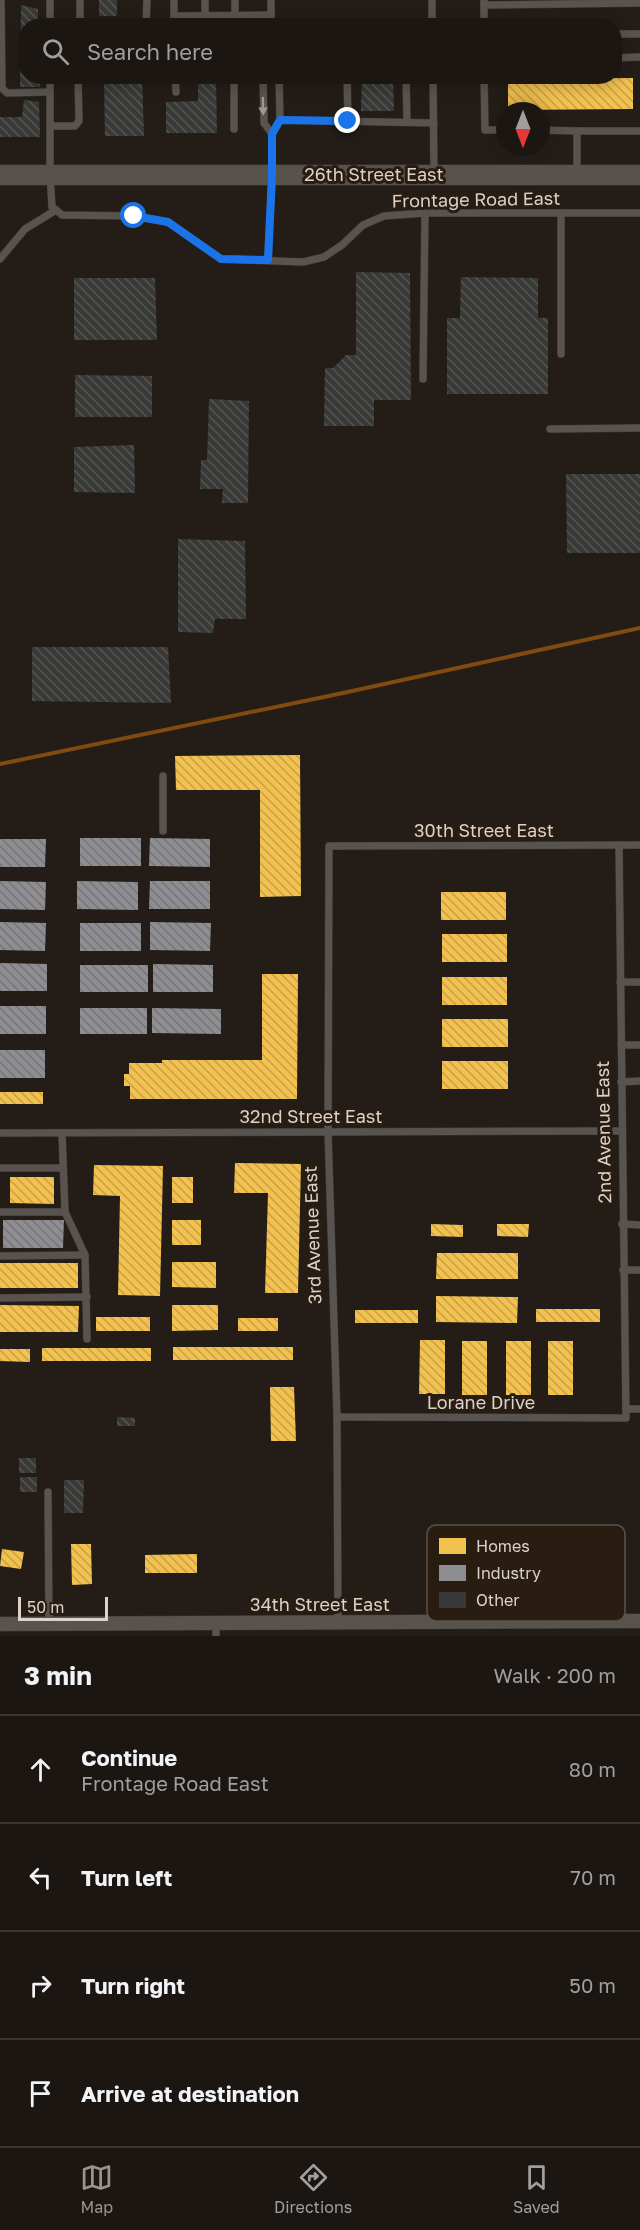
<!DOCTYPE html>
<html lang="en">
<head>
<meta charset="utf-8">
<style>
	:root { --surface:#1b1611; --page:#28231f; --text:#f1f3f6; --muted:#a09f9f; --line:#393531; --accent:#9b938c }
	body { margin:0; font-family:"Golos Text",sans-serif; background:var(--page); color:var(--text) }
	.compass { position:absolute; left:496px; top:102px; width:54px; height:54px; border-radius:50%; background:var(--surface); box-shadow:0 3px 15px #0003; rotate:180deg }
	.scale { position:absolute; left:18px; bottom:15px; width:90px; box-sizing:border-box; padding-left:6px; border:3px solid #dbd2cb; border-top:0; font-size:16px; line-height:21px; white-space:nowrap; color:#dbd2cb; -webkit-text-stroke:4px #291d12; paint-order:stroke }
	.stop { position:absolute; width:18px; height:18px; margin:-14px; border:4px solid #1a73e8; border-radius:50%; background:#fff }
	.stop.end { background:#1a73e8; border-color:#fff; box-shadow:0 2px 6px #0008 }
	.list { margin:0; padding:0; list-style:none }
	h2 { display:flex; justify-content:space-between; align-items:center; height:78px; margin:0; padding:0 24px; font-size:26px }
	h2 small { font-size:20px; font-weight:400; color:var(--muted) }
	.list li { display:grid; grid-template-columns:39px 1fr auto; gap:18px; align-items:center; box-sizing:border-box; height:108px; padding:0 24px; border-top:2px solid var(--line) }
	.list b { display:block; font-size:22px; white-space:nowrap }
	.list p { margin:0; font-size:20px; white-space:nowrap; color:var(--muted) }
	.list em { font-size:20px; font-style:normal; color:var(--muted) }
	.icon { flex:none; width:33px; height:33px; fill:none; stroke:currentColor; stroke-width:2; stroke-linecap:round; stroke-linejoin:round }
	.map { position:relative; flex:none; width:640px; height:1636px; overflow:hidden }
	.search { position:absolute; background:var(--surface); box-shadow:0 3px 15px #0003; left:18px; right:18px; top:18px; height:66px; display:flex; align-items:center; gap:15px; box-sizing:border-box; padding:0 21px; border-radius:24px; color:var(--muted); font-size:22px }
	.sheet { height:510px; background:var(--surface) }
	nav { display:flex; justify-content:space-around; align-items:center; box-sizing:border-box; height:84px; border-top:2px solid var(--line); background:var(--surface); font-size:16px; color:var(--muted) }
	nav a { display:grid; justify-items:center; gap:3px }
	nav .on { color:var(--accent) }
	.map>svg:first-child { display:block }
	.homes { fill:url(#homes-back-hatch) }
	.industry { fill:url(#industry-back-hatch) }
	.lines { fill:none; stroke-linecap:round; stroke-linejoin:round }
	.stream { stroke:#804b11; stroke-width:4 }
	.building { fill:url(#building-back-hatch) }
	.lane-casing { stroke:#3e3834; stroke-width:8 }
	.street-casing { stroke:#3e3834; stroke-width:15 }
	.secondary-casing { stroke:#3e3834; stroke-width:21 }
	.lane { stroke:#58534e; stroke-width:7 }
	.street { stroke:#58534e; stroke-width:14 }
	.secondary { stroke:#58524c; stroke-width:20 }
	.oneway { fill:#a09993 }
	.route { stroke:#1a73e8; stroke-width:8 }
	.labels { text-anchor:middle; stroke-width:6; stroke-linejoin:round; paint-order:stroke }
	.street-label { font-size:18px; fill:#dbd2cb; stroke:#291d12 }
	.key { fill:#291d12; stroke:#5e534a; stroke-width:1.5 }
	.key-label { font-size:16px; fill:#dbd2cb }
</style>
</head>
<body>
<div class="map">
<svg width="640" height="1636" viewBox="0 0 640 1636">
	<defs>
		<pattern id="homes-back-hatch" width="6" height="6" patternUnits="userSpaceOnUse" patternTransform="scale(1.5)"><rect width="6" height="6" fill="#f2c14e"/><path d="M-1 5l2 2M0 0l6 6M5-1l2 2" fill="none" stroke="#c6a04a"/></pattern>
		<pattern id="industry-back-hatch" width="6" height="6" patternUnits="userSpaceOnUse" patternTransform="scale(1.5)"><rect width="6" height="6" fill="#8d8d92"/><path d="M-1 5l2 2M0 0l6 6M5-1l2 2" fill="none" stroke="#767678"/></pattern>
		<pattern id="building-back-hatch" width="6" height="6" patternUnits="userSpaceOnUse" patternTransform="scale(1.5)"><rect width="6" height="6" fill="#393937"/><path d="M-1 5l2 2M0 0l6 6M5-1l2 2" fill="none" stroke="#555553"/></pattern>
	</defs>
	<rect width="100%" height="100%" fill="#241d17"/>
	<g class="homes">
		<path d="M633,78V109L508,110V79Z"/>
		<path d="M300,755L301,896L260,897V790H176L175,756Z"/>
		<rect x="441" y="892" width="65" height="28"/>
		<rect x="442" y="934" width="65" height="28"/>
		<path d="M262,974H298L297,1099H130V1086H124V1074H129V1063H162V1060H262Z"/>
		<rect x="442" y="977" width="65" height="28"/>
		<rect x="442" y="1019" width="66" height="28"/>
		<rect x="442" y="1061" width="66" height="28"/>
		<rect x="0" y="1092" width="43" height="12"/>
		<path d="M235,1163L301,1164L298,1293H265L268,1193H234Z"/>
		<path d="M94,1165L163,1166L160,1296L118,1295L120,1196L93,1195Z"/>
		<path d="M10,1177H54V1204L10,1203Z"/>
		<rect x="172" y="1177" width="21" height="26"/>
		<rect x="172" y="1220" width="29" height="25"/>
		<path d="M431,1224L463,1225V1237L431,1236Z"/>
		<path d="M497,1224H529L528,1237L497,1236Z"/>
		<path d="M437,1253H518V1279H436Z"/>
		<path d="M172,1262H216V1288L172,1287Z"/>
		<rect x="0" y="1263" width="78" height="25"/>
		<path d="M436,1296L518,1297L517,1323L436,1322Z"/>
		<path d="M0,1305L79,1306L78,1332H0Z"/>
		<path d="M172,1305H218V1330L172,1331Z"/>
		<rect x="536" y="1309" width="64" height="13"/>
		<rect x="355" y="1310" width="63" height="13"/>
		<rect x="96" y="1317" width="54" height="14"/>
		<rect x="238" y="1318" width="40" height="13"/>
		<path d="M420,1340H445V1394H419Z"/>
		<rect x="462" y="1341" width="25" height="54"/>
		<rect x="506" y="1341" width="25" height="54"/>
		<rect x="548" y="1341" width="25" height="54"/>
		<rect x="173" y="1347" width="120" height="13"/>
		<rect x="42" y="1348" width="109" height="13"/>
		<path d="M0,1349H30V1362L0,1361Z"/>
		<path d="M270,1387H294L296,1441H271Z"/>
		<path d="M71,1544H91L92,1584L72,1585Z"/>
		<path d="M2,1549L24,1552L21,1569L0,1566Z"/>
		<path d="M197,1554V1573H145V1555Z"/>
	</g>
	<g class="industry">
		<rect x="80" y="838" width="61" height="28"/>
		<path d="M150,838L210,839V867L149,866Z"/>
		<path d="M0,839H46L45,867H0Z"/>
		<path d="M0,881L46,882L45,910L0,909Z"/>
		<path d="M77,881L138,882V910L77,909Z"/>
		<path d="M150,881H210V909H149Z"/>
		<path d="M0,922L46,923L45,951L0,950Z"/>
		<path d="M150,922L211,923L210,951L150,950Z"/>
		<rect x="80" y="923" width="61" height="28"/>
		<path d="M0,963L47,964V991H0Z"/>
		<path d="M153,964L213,965V992H153Z"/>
		<rect x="80" y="965" width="68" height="27"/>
		<rect x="0" y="1006" width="46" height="28"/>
		<rect x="80" y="1008" width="67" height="26"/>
		<path d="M152,1008L221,1009V1034L152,1033Z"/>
		<rect x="0" y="1050" width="45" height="28"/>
		<path d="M3,1220H64L63,1248H3Z"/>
	</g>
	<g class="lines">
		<path class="stream" d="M0,764L343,693L640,628"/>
	</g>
	<g class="building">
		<rect x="99" y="0" width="18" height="16"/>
		<path d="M21,5L38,9V26H26V76H39L40,87H20Z"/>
		<path d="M104,76H142L144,136H105Z"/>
		<path d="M198,76H216L217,133H166V102L198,101Z"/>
		<path d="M362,76H393L394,111H361Z"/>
		<path d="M24,100L39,102L40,137H0V117H22Z"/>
		<path d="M356,272L410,273L411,400H374V426H324L325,368H333L346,355H356Z"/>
		<path d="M461,277L538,278V318H548V394H447V318H460Z"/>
		<path d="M74,278H155L157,340H74Z"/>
		<path d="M75,375L152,376V417H75Z"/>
		<path d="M209,399L249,401L248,503H222L223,489H200L201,460H207Z"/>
		<path d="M134,445L135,493L74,492V447Z"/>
		<path d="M566,474H640V553H567Z"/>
		<path d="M178,539L245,541L246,619H215L213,633L178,632Z"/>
		<path d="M32,647H168L171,703L32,701Z"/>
		<path d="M117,1417L135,1418V1426H117Z"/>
		<rect x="19" y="1458" width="17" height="15"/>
		<rect x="20" y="1477" width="17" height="15"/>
		<path d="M64,1480H84L83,1513H64Z"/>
	</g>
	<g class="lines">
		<g class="lane-casing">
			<g id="lane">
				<path d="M1,0L2,88L7,93L50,92"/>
				<path d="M80,0V26"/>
				<path d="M174,0V26"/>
				<path d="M205,0V16"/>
				<path d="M432,0V26"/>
				<path d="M484,5L640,3"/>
				<path d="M174,16L271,15"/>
				<path d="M50,26V0"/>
				<path d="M146,26L147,0"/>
				<path d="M235,26V0"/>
				<path d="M271,26V0"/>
				<path d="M484,26V1"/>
				<path d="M614,34H640"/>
				<path d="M614,58L640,57"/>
				<path d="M50,76V174L52,207L56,210"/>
				<path d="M175,76L176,92"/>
				<path d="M263,76L264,123L272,134"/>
				<path d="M347,76L348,121"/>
				<path d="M406,76L407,122"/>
				<path d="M433,76L434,173"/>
				<path d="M484,76L485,130H505"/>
				<path d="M280,120L434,123"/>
				<path d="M50,126H75L79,121L78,76"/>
				<path d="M234,129V76"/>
				<path d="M541,130L577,131V173"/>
				<path d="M577,131H640"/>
				<path d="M0,259L25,229L56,210L62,215L134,216L168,222L221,259L303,262L324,257L342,245L363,225L384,216L425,213H640"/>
				<path d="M268,260L272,176V134L280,120L279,76"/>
				<path d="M561,354V213"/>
				<path d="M423,379L425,213"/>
				<path d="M550,429L640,428"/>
				<path d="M163,776V831"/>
				<path d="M620,982H640"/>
				<path d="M621,1045H640"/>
				<path d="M621,1082L640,1081"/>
				<path d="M0,1133L622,1131"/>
				<path d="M62,1133L65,1212L85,1255L87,1339"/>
				<path d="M0,1168H63"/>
				<path d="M0,1212H65"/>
				<path d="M622,1224L640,1225"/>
				<path d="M0,1256L85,1255"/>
				<path d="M623,1270H640"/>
				<path d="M0,1298L87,1297"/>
				<path d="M626,1409H640"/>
				<path d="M337,1417L626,1418L619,845"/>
				<path d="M48,1492L49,1624"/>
				<path d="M338,1623L337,1417L328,1131L329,846L640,845"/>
				<path d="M216,1636V1623"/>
			</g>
		</g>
		<g class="street-casing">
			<path id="street" d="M0,1624L640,1621"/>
		</g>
		<g class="secondary-casing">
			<path id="secondary" d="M0,175H640"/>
		</g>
		<use href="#lane" class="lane"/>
		<use href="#street" class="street"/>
		<use href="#secondary" class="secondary"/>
	</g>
	<defs><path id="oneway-solid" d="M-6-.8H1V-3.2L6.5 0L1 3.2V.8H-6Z" transform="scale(1.5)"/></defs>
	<use class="oneway" href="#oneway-solid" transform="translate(263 106) rotate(89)"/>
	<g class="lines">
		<path class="route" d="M134,216L168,222L221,259L268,260L272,176V134L280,120L348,121"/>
	</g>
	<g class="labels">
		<g class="street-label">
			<text x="374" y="181">26th Street East</text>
			<text transform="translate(476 200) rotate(-1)" y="6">Frontage Road East</text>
			<text x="484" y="837">30th Street East</text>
			<text x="311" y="1123">32nd Street East</text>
			<text transform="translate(604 1132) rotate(-91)" y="6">2nd Avenue East</text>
			<text transform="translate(313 1235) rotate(-92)" y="6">3rd Avenue East</text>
			<text x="481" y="1409">Lorane Drive</text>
			<text x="320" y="1611">34th Street East</text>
		</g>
	</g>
	<rect x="427" y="1525" width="198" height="96" rx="9" class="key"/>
	<rect x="439" y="1538" width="27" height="16" fill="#f2c14e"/>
	<rect x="439" y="1565" width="27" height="16" fill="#8d8d92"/>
	<rect x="439" y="1592" width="27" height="16" fill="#393937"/>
	<g class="key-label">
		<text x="476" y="1552">Homes</text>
		<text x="476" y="1579">Industry</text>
		<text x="476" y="1606">Other</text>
	</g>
</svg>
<svg class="compass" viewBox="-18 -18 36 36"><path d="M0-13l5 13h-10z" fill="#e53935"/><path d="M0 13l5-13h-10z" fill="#a09f9f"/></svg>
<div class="scale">50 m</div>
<div class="stop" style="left:134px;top:216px"></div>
<div class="stop end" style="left:348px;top:121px"></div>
<div class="search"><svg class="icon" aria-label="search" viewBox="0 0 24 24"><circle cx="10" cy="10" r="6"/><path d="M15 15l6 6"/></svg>Search here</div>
</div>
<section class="sheet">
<h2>3 min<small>Walk · 200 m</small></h2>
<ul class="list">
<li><svg class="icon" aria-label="ahead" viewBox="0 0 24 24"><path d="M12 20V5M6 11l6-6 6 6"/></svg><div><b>Continue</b><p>Frontage Road East</p></div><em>80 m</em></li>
<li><svg class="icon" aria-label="left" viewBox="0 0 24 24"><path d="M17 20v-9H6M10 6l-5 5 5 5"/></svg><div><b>Turn left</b></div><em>70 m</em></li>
<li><svg class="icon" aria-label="right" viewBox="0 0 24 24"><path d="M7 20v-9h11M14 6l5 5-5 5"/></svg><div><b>Turn right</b></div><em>50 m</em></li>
<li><svg class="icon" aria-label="arrive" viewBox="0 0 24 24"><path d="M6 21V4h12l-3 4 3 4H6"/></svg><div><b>Arrive at destination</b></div></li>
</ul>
</section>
<nav>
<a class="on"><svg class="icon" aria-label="map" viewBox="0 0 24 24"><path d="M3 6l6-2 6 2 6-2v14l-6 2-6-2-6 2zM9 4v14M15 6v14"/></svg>Map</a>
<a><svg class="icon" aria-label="directions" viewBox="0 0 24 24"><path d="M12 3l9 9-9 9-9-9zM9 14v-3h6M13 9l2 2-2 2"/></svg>Directions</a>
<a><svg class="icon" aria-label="saved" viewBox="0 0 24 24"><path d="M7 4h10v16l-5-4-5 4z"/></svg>Saved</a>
</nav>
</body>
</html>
